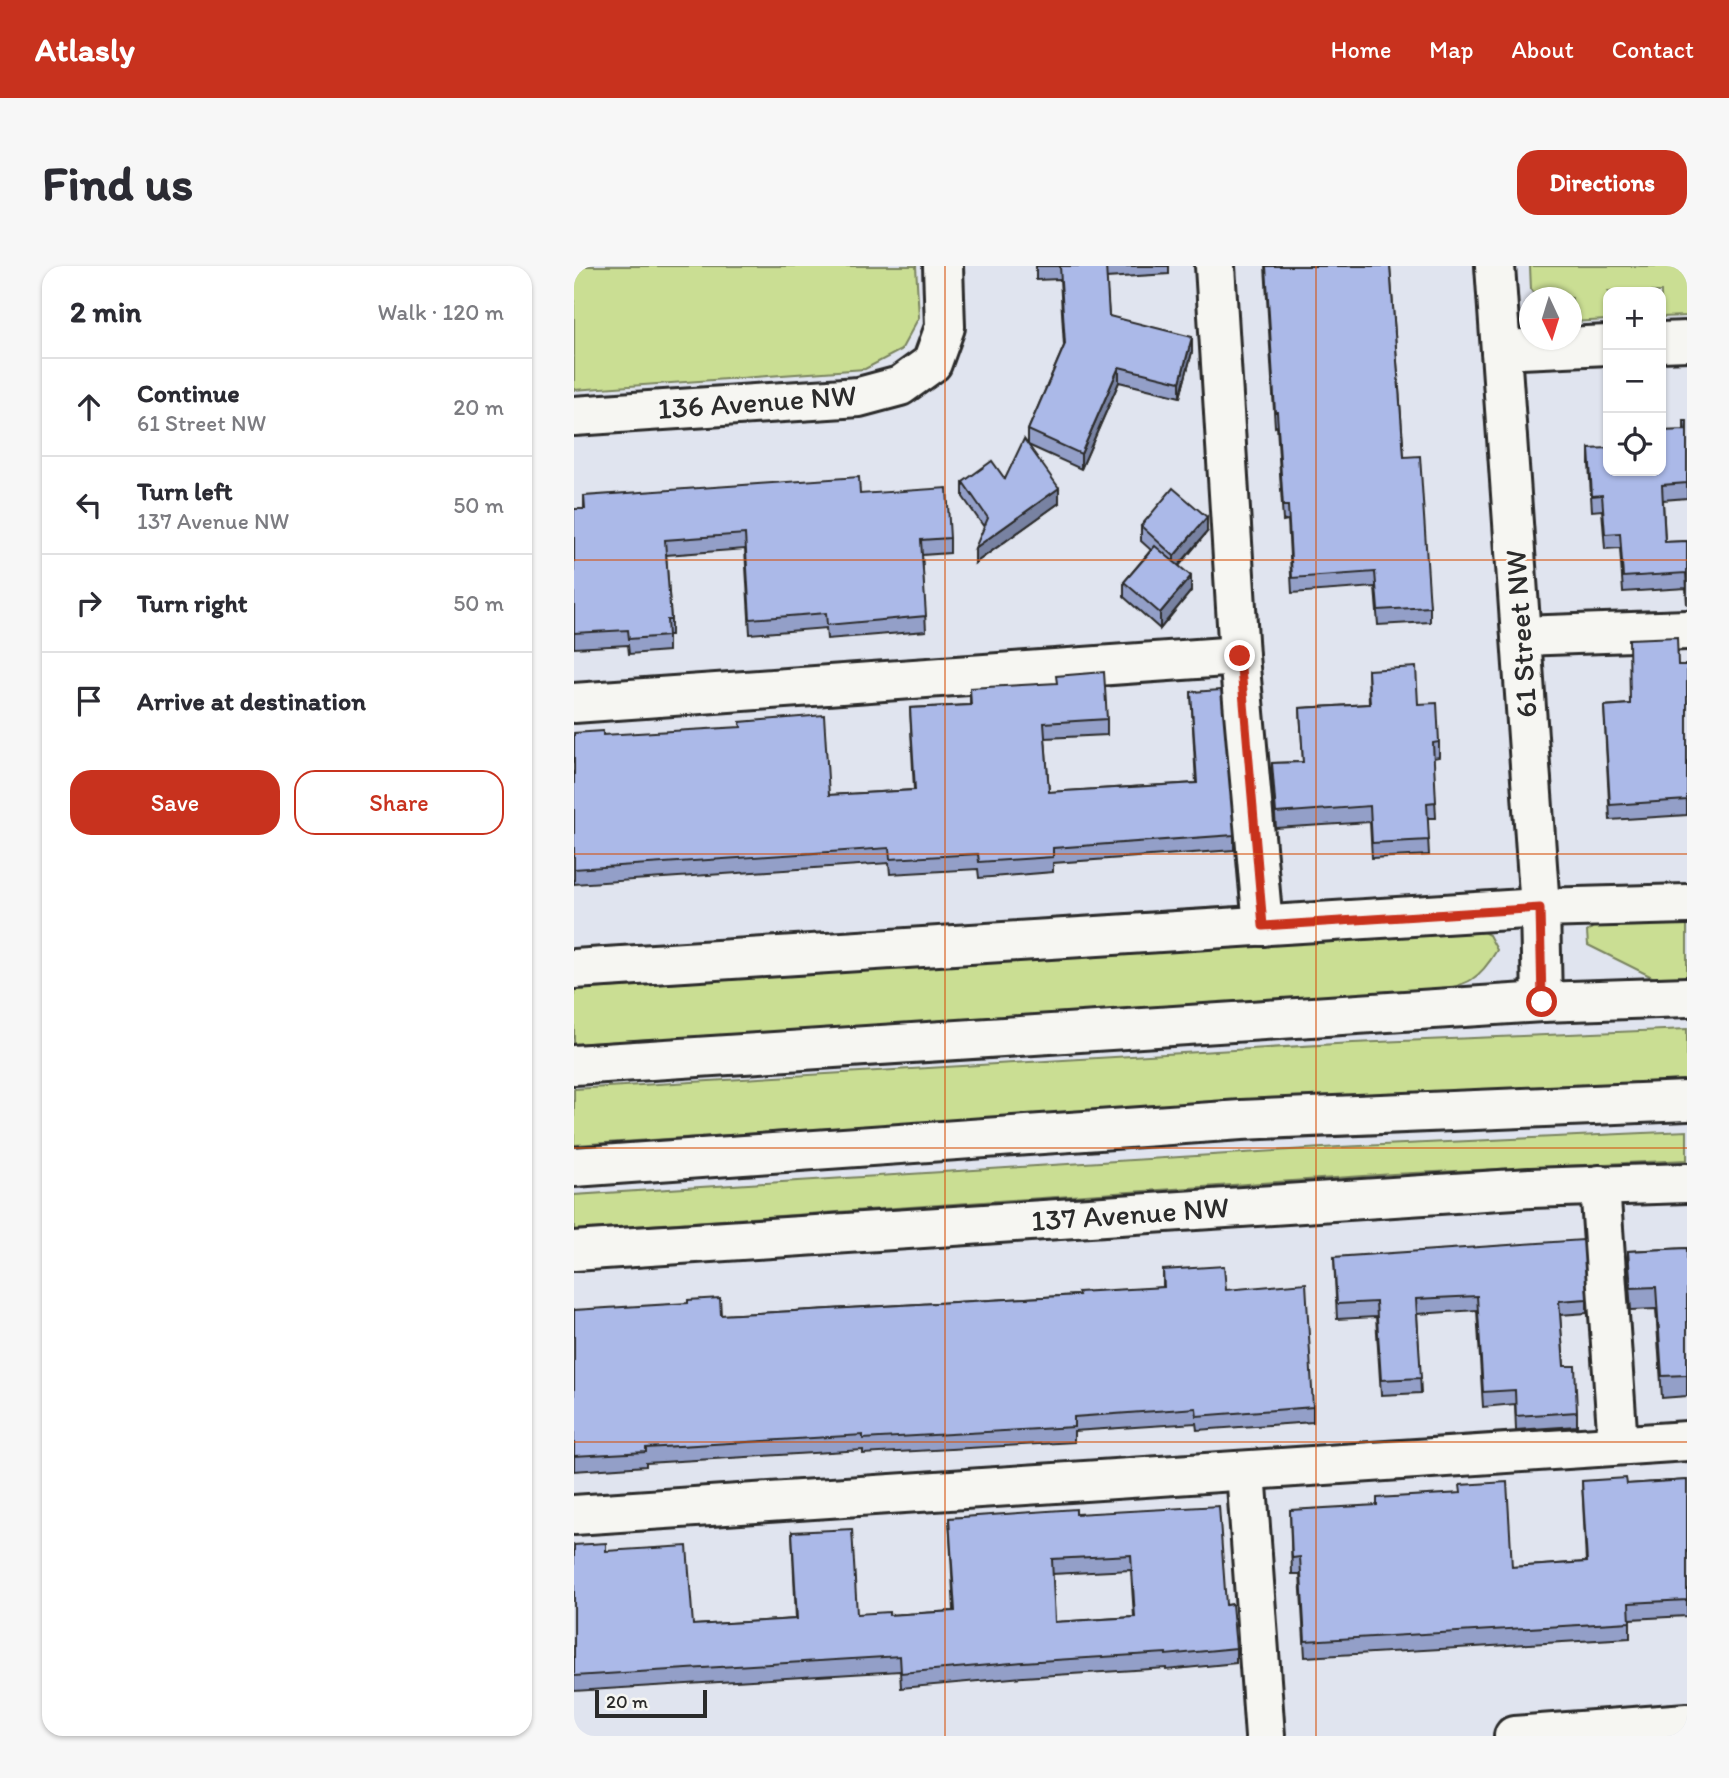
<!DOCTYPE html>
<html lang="en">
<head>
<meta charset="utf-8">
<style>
	:root { --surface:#fff; --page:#f7f7f7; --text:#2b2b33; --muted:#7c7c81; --line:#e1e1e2; --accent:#c8321e }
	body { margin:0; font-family:Itim,sans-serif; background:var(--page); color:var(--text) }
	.controls { position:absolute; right:21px; top:21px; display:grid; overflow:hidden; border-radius:14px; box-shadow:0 2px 5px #0004 }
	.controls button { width:63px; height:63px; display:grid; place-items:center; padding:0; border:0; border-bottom:2px solid var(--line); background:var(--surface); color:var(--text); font:35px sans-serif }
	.compass { position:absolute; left:945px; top:21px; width:63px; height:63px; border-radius:50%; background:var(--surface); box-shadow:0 2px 5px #0004; rotate:176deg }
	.scale { position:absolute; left:21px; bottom:18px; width:112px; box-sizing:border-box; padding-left:7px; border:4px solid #2b2b2b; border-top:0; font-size:19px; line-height:24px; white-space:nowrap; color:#2b2b2b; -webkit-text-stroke:5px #f6f6f2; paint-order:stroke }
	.stop { position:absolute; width:21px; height:21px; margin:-16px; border:5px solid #c8321e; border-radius:50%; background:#fff }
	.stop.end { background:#c8321e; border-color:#fff; box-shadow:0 2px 7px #0008 }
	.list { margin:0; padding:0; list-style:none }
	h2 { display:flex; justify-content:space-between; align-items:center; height:91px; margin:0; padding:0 28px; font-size:30px }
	h2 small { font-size:23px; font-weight:400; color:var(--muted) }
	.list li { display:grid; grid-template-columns:46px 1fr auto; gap:21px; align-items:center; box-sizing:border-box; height:98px; padding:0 28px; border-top:2px solid var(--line) }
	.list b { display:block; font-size:26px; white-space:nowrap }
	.list p { margin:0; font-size:23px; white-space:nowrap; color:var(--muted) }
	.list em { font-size:23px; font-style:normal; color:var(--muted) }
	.actions { display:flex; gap:14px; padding:21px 28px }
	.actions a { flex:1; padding:16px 0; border:2px solid var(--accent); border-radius:21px; text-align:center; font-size:24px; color:var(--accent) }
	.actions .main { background:var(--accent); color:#fff }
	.icon { flex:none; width:38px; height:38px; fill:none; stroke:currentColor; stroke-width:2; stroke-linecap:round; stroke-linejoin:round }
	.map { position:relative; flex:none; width:1113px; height:1470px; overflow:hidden; border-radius:21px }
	header { display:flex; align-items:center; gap:42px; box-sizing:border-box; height:98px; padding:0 35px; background:var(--accent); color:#fff }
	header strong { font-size:33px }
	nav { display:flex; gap:38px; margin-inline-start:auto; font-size:24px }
	.intro { display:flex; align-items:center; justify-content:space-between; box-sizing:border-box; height:168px; padding:0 42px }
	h1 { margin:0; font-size:49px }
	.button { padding:18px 32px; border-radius:21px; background:var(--accent); color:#fff; font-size:24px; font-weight:700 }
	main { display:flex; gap:42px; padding:0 42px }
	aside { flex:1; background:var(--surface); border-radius:21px; box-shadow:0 2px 5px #0004 }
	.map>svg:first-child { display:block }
	.green { fill:#cade93; stroke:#7a845f; stroke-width:2 }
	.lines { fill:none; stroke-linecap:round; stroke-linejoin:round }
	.minor-casing { stroke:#2b2b2b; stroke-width:44 }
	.major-casing { stroke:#2b2b2b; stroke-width:44 }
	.minor { stroke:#f6f6f2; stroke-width:38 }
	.major { stroke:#f6f6f2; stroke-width:38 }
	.wall { fill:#939fc8; stroke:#2b2b2b; stroke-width:2; fill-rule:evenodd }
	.shaded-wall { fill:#7882a2; stroke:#2b2b2b; stroke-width:2 }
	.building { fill:#abb9e8; stroke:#2b2b2b; stroke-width:2; fill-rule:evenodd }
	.route { stroke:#c8321e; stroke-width:9 }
	.grid { fill:none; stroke:#d5540f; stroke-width:2; stroke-opacity:0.55 }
	.labels { text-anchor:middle; stroke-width:5; stroke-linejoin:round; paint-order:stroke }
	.street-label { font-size:30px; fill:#2b2b2b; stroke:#f6f6f2 }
</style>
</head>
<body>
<header>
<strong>Atlasly</strong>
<nav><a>Home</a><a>Map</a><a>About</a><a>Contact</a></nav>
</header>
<div class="intro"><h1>Find us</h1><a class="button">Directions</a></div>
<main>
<aside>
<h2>2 min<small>Walk · 120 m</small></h2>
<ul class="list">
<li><svg class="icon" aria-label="ahead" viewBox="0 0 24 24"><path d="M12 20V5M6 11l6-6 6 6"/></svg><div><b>Continue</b><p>61 Street NW</p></div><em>20 m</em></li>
<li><svg class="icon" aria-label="left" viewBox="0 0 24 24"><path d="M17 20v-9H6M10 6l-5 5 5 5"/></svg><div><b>Turn left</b><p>137 Avenue NW</p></div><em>50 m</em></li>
<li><svg class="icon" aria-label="right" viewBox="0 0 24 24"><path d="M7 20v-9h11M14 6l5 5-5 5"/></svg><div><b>Turn right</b></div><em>50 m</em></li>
<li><svg class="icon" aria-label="arrive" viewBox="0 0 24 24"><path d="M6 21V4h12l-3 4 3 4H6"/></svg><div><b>Arrive at destination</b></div></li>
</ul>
<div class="actions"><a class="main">Save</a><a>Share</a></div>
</aside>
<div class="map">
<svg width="1113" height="1470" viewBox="0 0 1113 1470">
	<rect width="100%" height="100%" fill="#e0e4ef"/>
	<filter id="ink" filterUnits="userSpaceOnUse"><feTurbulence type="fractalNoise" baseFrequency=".0143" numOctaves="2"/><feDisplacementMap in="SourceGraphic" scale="14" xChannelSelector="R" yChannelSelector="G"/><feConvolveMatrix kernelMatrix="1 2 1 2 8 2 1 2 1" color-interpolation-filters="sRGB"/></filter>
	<g filter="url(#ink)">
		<g class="green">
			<path d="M0,0H342L345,51L327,84L291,103L0,124Z"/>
			<path d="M956,0H1113V50L1087,51V26H1034V54L998,56V32L966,31L957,24Z"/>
			<path d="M1113,654V711L1080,712L1014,679L1013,666L1024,657Z"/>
			<path d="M904,663L915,669L923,684C905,714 894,719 861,725L0,778V724Z"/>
			<path d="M1113,763V814L509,846L0,879V823L779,777Z"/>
			<path d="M1113,865V894L819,908L0,964V929L765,881Z"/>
		</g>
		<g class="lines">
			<g class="minor-casing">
				<g id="minor">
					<path d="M641,0L665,390L689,660"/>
					<path d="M921,0L966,642L968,736"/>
					<path d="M1087,76L1113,75"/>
					<path d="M927,84L1034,79"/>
					<path d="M0,150L285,131L326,120L358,97L371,61L369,0"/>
					<path d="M947,370L1113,364"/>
					<path d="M0,437L665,390"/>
					<path d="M0,703L966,642L1113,638"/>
					<path d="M1026,919L1044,1179"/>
					<path d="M0,985L956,922L1113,917"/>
					<path d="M672,1205L691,1470"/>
					<path d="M0,1249L1113,1175"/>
					<path d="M940,1470L1113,1457"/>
				</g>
			</g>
			<g class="major-casing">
				<g id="major">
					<path d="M0,799L968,736L1113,731"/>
					<path d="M0,901L667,854L1113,835"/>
				</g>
			</g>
			<use href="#minor" class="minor"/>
			<use href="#major" class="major"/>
		</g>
		<g class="wall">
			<path d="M462,0H595V8L532,12L535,50L618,86L606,131L545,116L507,203L454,179L485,237L401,297L410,261L389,231V216L431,213L454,179V164L490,80L486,13L462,14Z"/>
			<path d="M691,0H816L830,191L856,341V356L804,359L801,321L718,327L714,254L709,255L703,160L701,161Z"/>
			<path d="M1110,155H1113V232L1089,234L1091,276L1113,275V339L1112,322L1049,326L1046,282L1031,283L1028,244L1018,245L1015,198V183L1034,205L1110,164Z"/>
			<path d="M286,228L376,272V287L348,289L352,365L253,373L252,362L176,368L171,283L92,289L97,354V369H94V385L55,388L54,379L0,382V243H10V230Z"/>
			<path d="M567,260L633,266L605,300L617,325L586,363L550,331V316L577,284L567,275Z"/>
			<path d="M1104,399H1113V549L1036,554L1030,440L1056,438Z"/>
			<path d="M794,404L844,438L865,476V491L859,492L862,552H853L855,589L798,592L796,556L702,562L698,512V497L729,496L726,442L795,438Z"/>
			<path d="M396,422L533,453V469L471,472L475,526L622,517L617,426L660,569V584L479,597V606L405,612L404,603L316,608L315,597L0,618V467L29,469L255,529L340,524L336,442L396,439Z"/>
			<path d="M1113,982V1130L1088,1132L1082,1043L1057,1044L1054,1007V985Z"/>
			<path d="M760,991L1013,1033V1047L986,1049L990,1100L1003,1146V1160L942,1164L941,1138L909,1141L903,1044L843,1048L847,1127L807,1129L802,1051L763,1053Z"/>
			<path d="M589,1004L652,1024L739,1141V1156L623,1164L622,1157L500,1165V1176L289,1188V1184L72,1197V1200L0,1205V1044L147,1049L505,1029L589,1021Z"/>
			<path d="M1113,1214V1350L1056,1353V1372L731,1391L726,1308H718L716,1244L938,1301L1012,1296L1008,1215L1053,1218Z"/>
			<path d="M502,1248L652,1339L662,1382V1397L592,1404V1402L449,1411L327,1422L326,1405L0,1425V1279L32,1285L119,1359L222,1353L218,1266L283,1348L315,1349L380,1345L375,1252ZM557,1304L560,1351L481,1356L478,1308Z"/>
		</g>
		<g class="shaded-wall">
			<path d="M618,71V86L606,131V116Z"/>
			<path d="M545,101V116L507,203V188Z"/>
			<path d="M485,222V237L401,297V282Z"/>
			<path d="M633,251V266L600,305V290Z"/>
			<path d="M617,310V325L586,363V347Z"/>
		</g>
		<g class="building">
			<path d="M486,0H532L535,50L618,71L606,116L545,101L507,188L454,164L491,78Z"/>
			<path d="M692,0H816L830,191L846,190L856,341L804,344L801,306L718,312L714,240H709L703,146H701Z"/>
			<path d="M1110,155H1113V217L1088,219L1091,276L1113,275V324L1112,307L1049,311L1046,267L1031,268L1028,229L1018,230L1015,183L1034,182V205H1087V165L1111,164Z"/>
			<path d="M450,173L485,222L401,282L414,252L389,216L418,195L431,213Z"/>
			<path d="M285,211L286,228L373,222L376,272L347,274L352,350L253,359L252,347L176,353L171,268L91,274L97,354H93L94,370L55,373L54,364L0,367V243H11L10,230Z"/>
			<path d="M599,222L633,251L600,290L567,260Z"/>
			<path d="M581,280L617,310L586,347L550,316Z"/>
			<path d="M1103,371L1104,399H1113V534L1036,539L1030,440L1056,438L1055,373Z"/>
			<path d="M842,401L844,438L863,437L865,476L859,477L862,536L853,537L855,574L798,577L796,540L702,547L698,497L729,496L726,442L796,438L794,404Z"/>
			<path d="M530,406L533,453L470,457L475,526L623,517L617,426L647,424L660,569L479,582V591L405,596L404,588L316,593L315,582L0,603V467L29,465V469L167,461L166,456L250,449L255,529L341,524L336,442L397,439L396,422L483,417L482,410Z"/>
			<path d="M1009,974L1013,1033L985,1035L990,1100H1001L1003,1146L942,1150L941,1124L909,1126L903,1030L842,1033L847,1112L807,1114L802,1036L763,1038L760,991Z"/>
			<path d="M1113,982V1109L1088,1110L1082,1021L1057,1022L1054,985Z"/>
			<path d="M650,1000L652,1024L732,1017L739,1141L623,1150L622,1142L500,1151V1161L289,1173V1169L72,1182V1186L0,1190V1044L114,1037V1034L146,1032L147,1049L505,1029L504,1026L590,1021L589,1004Z"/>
			<path d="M1052,1212L1053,1218L1113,1214V1334L1055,1337L1056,1356L731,1375L726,1291L718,1292L716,1244L803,1239V1232L887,1227L886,1219L933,1216L938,1301L1013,1296L1008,1215Z"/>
			<path d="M645,1240L652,1339L658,1338L662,1382L592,1389V1387L449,1396L327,1407L326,1390L0,1410V1279L32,1277V1285L113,1280L119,1359L223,1353L218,1266L278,1263L283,1348L315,1346V1349L381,1345L375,1252L502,1243V1248ZM557,1289L561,1351L481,1356L478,1293Z"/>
		</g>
	</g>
	<g class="lines" filter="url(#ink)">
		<path class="route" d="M666,390L689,660L966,642L968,736"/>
	</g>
	<path class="grid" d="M371,0V1470M742,0V1470M0,294H1113M0,588H1113M0,882H1113M0,1176H1113"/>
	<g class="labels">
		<g class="street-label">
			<text transform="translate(183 136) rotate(-4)" y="10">136 Avenue NW</text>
			<text transform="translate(947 368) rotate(-94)" y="10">61 Street NW</text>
			<text transform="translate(556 948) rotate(-4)" y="10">137 Avenue NW</text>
		</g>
	</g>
</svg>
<div class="controls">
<button>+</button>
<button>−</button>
<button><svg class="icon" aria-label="locate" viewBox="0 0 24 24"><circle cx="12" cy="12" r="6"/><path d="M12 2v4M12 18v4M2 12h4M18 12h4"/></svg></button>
</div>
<svg class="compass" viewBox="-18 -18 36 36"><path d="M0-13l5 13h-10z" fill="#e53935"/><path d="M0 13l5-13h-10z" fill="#7c7c81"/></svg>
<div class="scale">20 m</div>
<div class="stop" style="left:968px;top:736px"></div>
<div class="stop end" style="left:666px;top:390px"></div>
</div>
</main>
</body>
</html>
